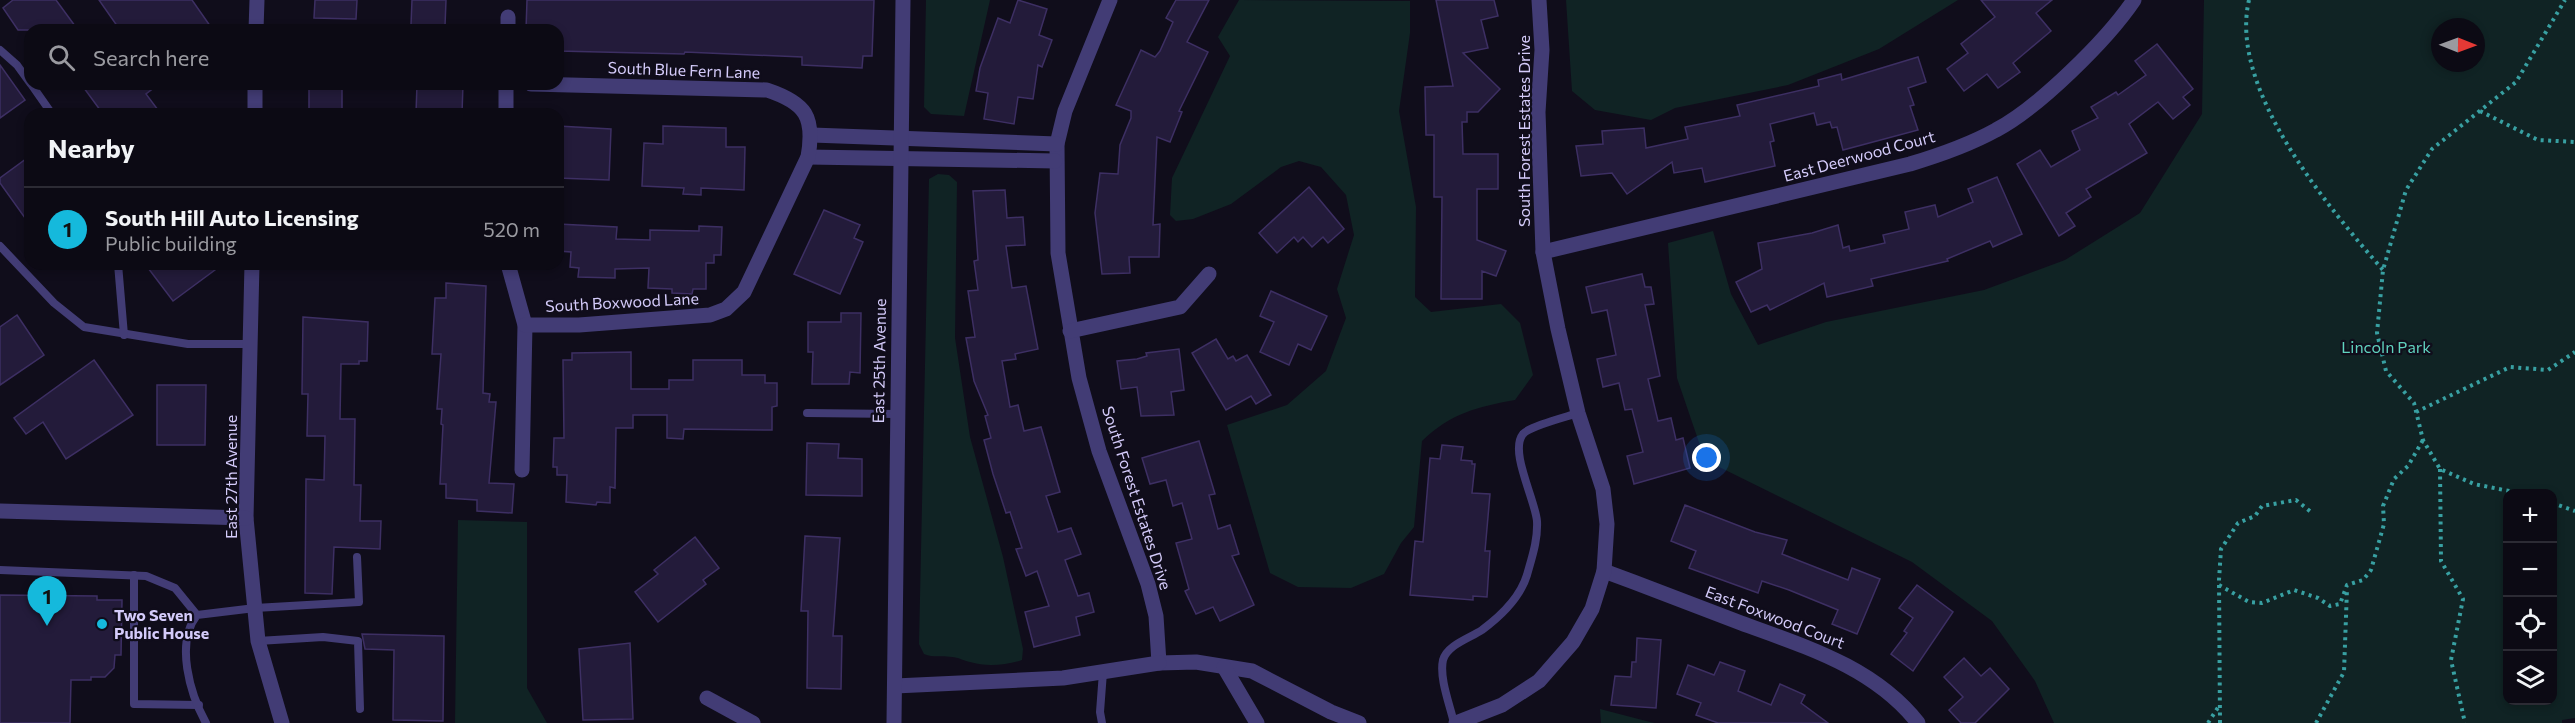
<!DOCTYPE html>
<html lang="en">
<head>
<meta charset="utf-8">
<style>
	:root { --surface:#0c0a14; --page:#15131d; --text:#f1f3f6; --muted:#9a9aa0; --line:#2c2b34; --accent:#15b9dc }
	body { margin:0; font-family:Commissioner,sans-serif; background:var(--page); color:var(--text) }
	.controls { position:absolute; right:18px; bottom:18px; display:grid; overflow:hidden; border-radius:12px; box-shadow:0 3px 9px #0003 }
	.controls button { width:54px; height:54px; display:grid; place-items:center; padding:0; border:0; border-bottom:2px solid var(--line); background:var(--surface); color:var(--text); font:30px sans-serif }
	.compass { position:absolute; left:2431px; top:18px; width:54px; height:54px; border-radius:50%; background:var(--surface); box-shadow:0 3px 9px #0003; rotate:91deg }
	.you { position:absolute; left:1707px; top:458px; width:21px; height:21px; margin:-15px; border:4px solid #fff; border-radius:50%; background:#1a73e8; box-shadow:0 0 0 9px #1a73e833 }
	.badge { display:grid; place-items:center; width:39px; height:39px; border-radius:50%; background:var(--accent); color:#111; font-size:20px; font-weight:700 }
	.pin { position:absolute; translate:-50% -50px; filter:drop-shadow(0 2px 3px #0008) }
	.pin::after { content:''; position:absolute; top:32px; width:21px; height:18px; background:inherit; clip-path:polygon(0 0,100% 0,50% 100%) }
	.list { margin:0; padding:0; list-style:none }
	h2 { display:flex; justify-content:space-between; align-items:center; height:78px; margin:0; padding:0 24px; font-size:26px }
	h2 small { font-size:20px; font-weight:400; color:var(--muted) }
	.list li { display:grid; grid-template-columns:39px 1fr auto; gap:18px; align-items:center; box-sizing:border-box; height:84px; padding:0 24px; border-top:2px solid var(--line) }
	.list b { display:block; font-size:22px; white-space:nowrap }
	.list p { margin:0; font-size:20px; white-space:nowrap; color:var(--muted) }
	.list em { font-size:20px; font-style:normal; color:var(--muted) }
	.icon { flex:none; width:33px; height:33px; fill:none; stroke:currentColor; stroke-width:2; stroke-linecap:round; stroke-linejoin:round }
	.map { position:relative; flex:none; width:2575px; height:723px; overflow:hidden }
	.search { position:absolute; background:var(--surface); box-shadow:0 3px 9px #0003; left:24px; top:24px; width:540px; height:66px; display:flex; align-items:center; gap:15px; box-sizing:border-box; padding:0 21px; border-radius:18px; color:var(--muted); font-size:22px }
	.panel { position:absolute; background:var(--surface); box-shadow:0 3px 9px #0003; left:24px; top:108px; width:540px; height:162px; border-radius:18px }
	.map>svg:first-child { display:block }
	.green { fill:#102324; fill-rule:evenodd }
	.building { fill:#231b3a; stroke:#3d2f63; stroke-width:1.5 }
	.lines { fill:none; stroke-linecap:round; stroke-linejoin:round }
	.path { stroke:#38a0a2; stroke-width:4; stroke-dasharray:3 4.5; stroke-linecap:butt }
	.service { stroke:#423c75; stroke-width:8 }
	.minor { stroke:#423c75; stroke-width:15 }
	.poi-dot { fill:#15b9dc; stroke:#100d1b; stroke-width:2 }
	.labels { text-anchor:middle; stroke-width:4.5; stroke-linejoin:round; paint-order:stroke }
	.street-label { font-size:16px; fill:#d4cbfa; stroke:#100d1b }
	.park-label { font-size:16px; fill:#60d2be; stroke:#100d1b }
	.poi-label { font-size:16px; font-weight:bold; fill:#d4cbfa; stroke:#100d1b; text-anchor:start }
</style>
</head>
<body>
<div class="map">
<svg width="2575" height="723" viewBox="0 0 2575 723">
	<rect width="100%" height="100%" fill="#100d1b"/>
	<g class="green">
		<path d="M926,0H990L964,116L931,114L924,107Z"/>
		<path d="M1239,0L1410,1V33L1399,111L1416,207L1415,297L1431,312L1501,304L1520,323L1533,375L1515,400C1477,407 1451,413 1422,441L1414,527L1401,543L1384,574L1351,588L1298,587L1270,573L1227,425L1287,405L1326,371L1346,318L1337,289L1354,235L1346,195L1321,167L1299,161L1281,167L1231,204L1193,219L1176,221L1170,215L1172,178L1230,56L1218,37Z"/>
		<path d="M1566,0H1958L1879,49L1788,85L1675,108L1651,120L1595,110L1572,91Z"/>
		<path d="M2204,0H2575V718L2562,720V723H2054L2035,681L1992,621L1912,562L1705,460L1677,378L1668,243L1713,231L1731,294L1758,345L1826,322L1984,290L2065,260L2140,213L2202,114ZM2440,27H2476V63H2440ZM2508,494H2552V700H2508Z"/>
		<path d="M938,174L949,175L957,182L955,338L970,437L1003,557L1023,649L1022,660C1006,665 987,667 970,662C964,661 958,657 952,657C941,655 934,658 924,654L919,644L929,179Z"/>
		<path d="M458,520L527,522V688L547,723H455Z"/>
		<path d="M1600,709L1650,722L1655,723H1601Z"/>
	</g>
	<g class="building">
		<path d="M13,0H56L78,30H18L3,8Z"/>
		<path d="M99,0H192L213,30H120Z"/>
		<path d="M315,0H357L356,19L314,18Z"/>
		<path d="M412,0H446L445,26L411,25Z"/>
		<path d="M527,0H874L872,56H863L862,68L802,65V57L685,52L684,54L558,51V30H526Z"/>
		<path d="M1018,0L1047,9L1039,35L1052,40L1042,67L1038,65L1033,99L1018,97L1014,124L984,119L988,93L976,91L980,68L998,18L1010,23Z"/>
		<path d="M1176,0H1209L1187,42L1208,52L1179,111L1182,112L1170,142L1157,137L1153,225L1160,224L1159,257H1129L1130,273L1102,274L1095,213L1100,173L1118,174L1120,145L1131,118V111L1116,105L1141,50L1155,57L1160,51L1173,22L1166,18Z"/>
		<path d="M1436,0H1494L1498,16L1481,20L1488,48L1463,53L1500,89L1478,112H1467V122H1462L1463,154H1498V189H1477V240L1506,251L1496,276L1482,271V299H1441L1442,197H1434V135H1426L1425,87L1453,86Z"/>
		<path d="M1981,0H2052L2036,13L2051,31L2013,63L2020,72L1998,88L1987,74L1964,91L1947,69L1968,53L1961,44L1995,17Z"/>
		<path d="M2157,44L2193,89L2183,97L2190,105L2173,119L2158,102L2129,124L2147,153L2086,189L2091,197L2066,213L2075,226L2059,236L2017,164L2040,150L2051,167L2080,150L2072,131L2098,118L2091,107L2116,92L2118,95L2146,75L2135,61Z"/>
		<path d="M1918,57L1926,82L1908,88L1914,105L1910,106L1918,130L1843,150L1837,127L1832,128L1830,122L1817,125L1814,113L1770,124L1774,141L1770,142L1775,166L1705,182L1702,168L1674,173L1672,162L1627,194L1612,173L1581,176L1576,146L1603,144L1602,131L1644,128L1646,148L1688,139L1685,127L1740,116L1737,105L1819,86L1818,80L1841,74L1842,80Z"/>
		<path d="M0,65L25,100L0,118Z"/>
		<path d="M81,84H159L146,94L161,114H103Z"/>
		<path d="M417,84H463L462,114H416Z"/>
		<rect x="309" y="85" width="33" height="29"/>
		<path d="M558,126L611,129L609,180L558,178Z"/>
		<path d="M663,126L726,128V147H745L744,190L701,188V195L683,194L684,188L642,186L644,143L663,144Z"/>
		<path d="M30,156V225L0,183V178Z"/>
		<path d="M1997,177L2022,234L1993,247L1990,241L1947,259L1948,261L1871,279L1873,286L1827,297L1824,283L1770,310L1767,305L1751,312L1736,282L1762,269L1758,243L1812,233L1838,225L1843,248L1849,246L1850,251L1885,243L1883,235L1909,229L1905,212L1935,205L1938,217L1973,202L1968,189Z"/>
		<path d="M1309,187L1344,229L1328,243L1323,237L1312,247L1303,237L1298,242L1294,237L1277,253L1259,233Z"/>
		<path d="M1005,190L1007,218L1023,217L1025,245L1006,246L1012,288L1026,286L1038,349L1015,354L1016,359L1002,361L1010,407L1018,405L1024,431L1041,427L1060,492L1046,496L1058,532L1071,528L1081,554L1065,560L1078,596L1089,593L1094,612L1076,617L1080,635L1034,647L1025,612L1049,606L1037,571L1026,576L1016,549L1022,548L1010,512L1006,513L993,474L984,440L991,438L985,416L988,415L974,381L966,338L975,337L968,291L978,290L974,261L978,260L973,191Z"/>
		<path d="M824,210L860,225L854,238L863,242L840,294L794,274Z"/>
		<path d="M558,224L617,227L616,239L650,240V230L699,231V226L722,227L721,255H714V263H706V289H693L692,294L672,293V289L648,288L649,268L615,269V278L578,277L579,268L570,267L571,252L558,251Z"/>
		<path d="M145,264H223L173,301Z"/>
		<path d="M1642,274L1645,287H1651L1654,304L1645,305L1660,376L1648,379L1658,421L1671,418L1676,440L1683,438L1690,468L1634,484L1627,456L1643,452L1632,409L1625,410L1619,383L1603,387L1597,359L1616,355L1607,310L1592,313L1586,287Z"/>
		<path d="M446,283L486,286L483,393L490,394L489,402H496L489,483L514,484L512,513L477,511V500L446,498V484H440L443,425L441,424L442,409H437L441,354H432L435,298H446Z"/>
		<path d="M1271,291L1327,316L1311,350L1298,344L1289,365L1260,352L1274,322L1260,316Z"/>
		<path d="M841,313H861L860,373L850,372L849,384H812L813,352H808V322H841Z"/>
		<path d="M17,315L44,355L0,385V327Z"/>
		<path d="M303,317L368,322L367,361H359V364H341L340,419H355L354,485H361L360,521H381L380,549L334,547L332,594L305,593L306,479L324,480L325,436H307L308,394H302Z"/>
		<path d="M1216,339L1228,359L1233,356L1236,361L1247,355L1271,395L1256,404L1251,396L1226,410L1192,353Z"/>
		<path d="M1179,349L1184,390L1171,392L1174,415L1141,416L1137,387L1121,389L1117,361L1137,359L1147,356L1146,353Z"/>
		<path d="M631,352V389H669V380H693V360H742V375H765V383H777V406L772,407V430L684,429L683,439L667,438V415H633V428H616L615,488L610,487V503L597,502L596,505L566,502L567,475H557V467H553L554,438H564L563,360H572V353Z"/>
		<path d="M94,360L133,415L66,459L43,422L26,434L14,418Z"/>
		<path d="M157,385H206L205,445H157Z"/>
		<path d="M1199,441L1215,494L1209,495L1218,529L1230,525L1239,554L1232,556L1254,605L1220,621L1213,607L1196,614L1185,591L1189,589L1176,543L1192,539L1182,503L1173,506L1166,480L1150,484L1142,458Z"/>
		<path d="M807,443L839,444L838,458L862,459V496L806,495Z"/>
		<path d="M1442,445L1463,447L1461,460L1472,461V464H1475L1472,493L1490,494L1485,551H1490L1487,597L1473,596V600L1410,595L1415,541L1423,542L1430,458L1440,459Z"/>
		<path d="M1685,505L1755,532L1787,540L1782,554L1848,580L1852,568L1880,579L1857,634L1832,624L1838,610L1789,590L1762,581L1758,593L1689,568L1696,551L1671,541Z"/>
		<path d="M805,536L840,538L833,636H842L841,689L807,688L808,611H801Z"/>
		<path d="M695,537L719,568L703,580L706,584L658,622L635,592L658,574L654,570Z"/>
		<path d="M1917,585L1953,612L1913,671L1891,654L1907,633L1904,631L1913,618L1899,608Z"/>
		<path d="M0,595L97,596V600H122L121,655H115L114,668L105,677H91V680H71L70,723H0Z"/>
		<path d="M362,634L444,636L443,721L393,720L394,650L365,649Z"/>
		<path d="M1637,638L1661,640L1656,708L1611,705L1615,676L1631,677L1632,662H1636Z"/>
		<path d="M630,643L633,719L583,720L579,649Z"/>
		<path d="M1964,658L1981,676L1990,668L2009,689L1975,723H1961L1949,710L1963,697L1944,677Z"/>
		<path d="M1720,662L1745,671L1738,691L1771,705L1780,684L1805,695L1801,703L1828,723H1718L1696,715L1701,703L1677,694L1688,665L1714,675Z"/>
	</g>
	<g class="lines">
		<g class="path">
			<path d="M2249,0C2228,89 2328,207 2383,270"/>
			<path d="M2480,111L2538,140L2575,142"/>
			<path d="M2416,412L2510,367L2548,370L2575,352"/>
			<path d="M2440,469L2441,561L2463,599L2451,660L2465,723"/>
			<path d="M2524,494L2474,484L2440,469L2423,440L2414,403L2386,371L2377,333L2383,270L2406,190L2432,149L2516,82L2565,0"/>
			<path d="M2552,503L2575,511"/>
			<path d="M2219,585L2249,602L2262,603L2294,590L2318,598L2330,606L2340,604L2347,585L2363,580L2371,570L2384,524L2383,506L2394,479L2408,466L2423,440"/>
			<path d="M2208,723L2219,706"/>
			<path d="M2220,723L2219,580L2221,549L2238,523L2255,516L2262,506L2296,500L2311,512"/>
			<path d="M2316,723L2344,672L2347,589"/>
		</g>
		<g class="service">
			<path d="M0,50L17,65L30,83"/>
			<path d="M31,84L52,114"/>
			<path d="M0,246L54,303L84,327L188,344H251"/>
			<path d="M118,264L124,335"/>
			<path d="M807,413L897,414"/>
			<path d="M0,570L146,576L175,588L197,615"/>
			<path d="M134,575V704L199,705"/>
			<path d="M258,641L323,637L358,641L360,709"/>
			<path d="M206,723C190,694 175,643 197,615L255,608L359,602L357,557"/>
			<path d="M1102,723L1100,712L1103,672"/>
			<path d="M1454,723C1450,705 1439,678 1443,660C1447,645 1470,638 1482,630C1501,616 1520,598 1527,575C1532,557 1538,540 1537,521C1535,499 1509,451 1523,434C1530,426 1566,417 1578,413"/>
		</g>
		<g class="minor">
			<path d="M1110,0L1065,111L1057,144L1058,253L1079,378L1099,451L1148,584L1156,616L1159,663L1196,662L1252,671L1331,712L1359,723"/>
			<path d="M256,30L257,0"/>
			<path d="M508,30V17"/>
			<path d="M255,114V84"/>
			<path d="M506,114V84"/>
			<path d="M812,135L1057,144"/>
			<path d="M808,157L1055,161"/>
			<path d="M1543,252L1910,164C1940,155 1969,145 1996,130C2038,108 2107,40 2134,0"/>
			<path d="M252,264L246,518L258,641L282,723"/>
			<path d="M508,264L525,325L522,470"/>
			<path d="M525,325H579L710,315L726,309L744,292L808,157C815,117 806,103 767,90L531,84"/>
			<path d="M1070,331L1180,307L1209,274"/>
			<path d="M0,511L246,518"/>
			<path d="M1604,571C1650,588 1696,606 1741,623C1806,647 1874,667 1918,723"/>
			<path d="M1224,667L1257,723"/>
			<path d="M895,686L1063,678L1159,663"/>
			<path d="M707,698L753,723"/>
			<path d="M894,723L903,0"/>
			<path d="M1456,723L1502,705L1539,681L1573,642L1592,609L1604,571L1607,524L1603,489L1578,413L1558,329L1543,252L1538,112L1542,50L1539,0"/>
		</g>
	</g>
	<circle class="poi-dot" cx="102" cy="624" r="6"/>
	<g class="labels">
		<g class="street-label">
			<text transform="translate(684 70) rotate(2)" y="6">South Blue Fern Lane</text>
			<text transform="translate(1524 131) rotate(-90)" y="6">South Forest Estates Drive</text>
			<text transform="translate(1859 156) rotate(-15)" y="6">East Deerwood Court</text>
			<text transform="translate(622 302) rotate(-3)" y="6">South Boxwood Lane</text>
			<text transform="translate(879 361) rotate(-89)" y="6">East 25th Avenue</text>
			<text transform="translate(231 477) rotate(-90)" y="6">East 27th Avenue</text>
			<text transform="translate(1137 498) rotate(72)" y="6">South Forest Estates Drive</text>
			<text transform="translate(1775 617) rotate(21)" y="6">East Foxwood Court</text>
		</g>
		<g class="park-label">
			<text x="2386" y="353">Lincoln Park</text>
		</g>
		<g class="poi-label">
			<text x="114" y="621">Two Seven<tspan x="114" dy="18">Public House</tspan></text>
		</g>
	</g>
</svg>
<div class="controls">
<button>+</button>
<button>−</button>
<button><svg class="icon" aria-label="locate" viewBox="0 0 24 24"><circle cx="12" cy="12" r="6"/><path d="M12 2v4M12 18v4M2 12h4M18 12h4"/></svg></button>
<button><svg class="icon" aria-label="layers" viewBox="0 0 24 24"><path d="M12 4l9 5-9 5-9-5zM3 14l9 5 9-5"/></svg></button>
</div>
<svg class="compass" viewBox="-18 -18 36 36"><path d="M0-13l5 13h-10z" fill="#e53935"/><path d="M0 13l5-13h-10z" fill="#9a9aa0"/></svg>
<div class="you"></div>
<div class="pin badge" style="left:47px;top:626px">1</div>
<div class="search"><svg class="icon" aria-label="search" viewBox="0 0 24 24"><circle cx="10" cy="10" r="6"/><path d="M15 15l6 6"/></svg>Search here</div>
<section class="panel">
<h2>Nearby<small></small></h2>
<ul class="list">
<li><span class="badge">1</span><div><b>South Hill Auto Licensing</b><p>Public building</p></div><em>520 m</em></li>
</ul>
</section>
</div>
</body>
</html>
